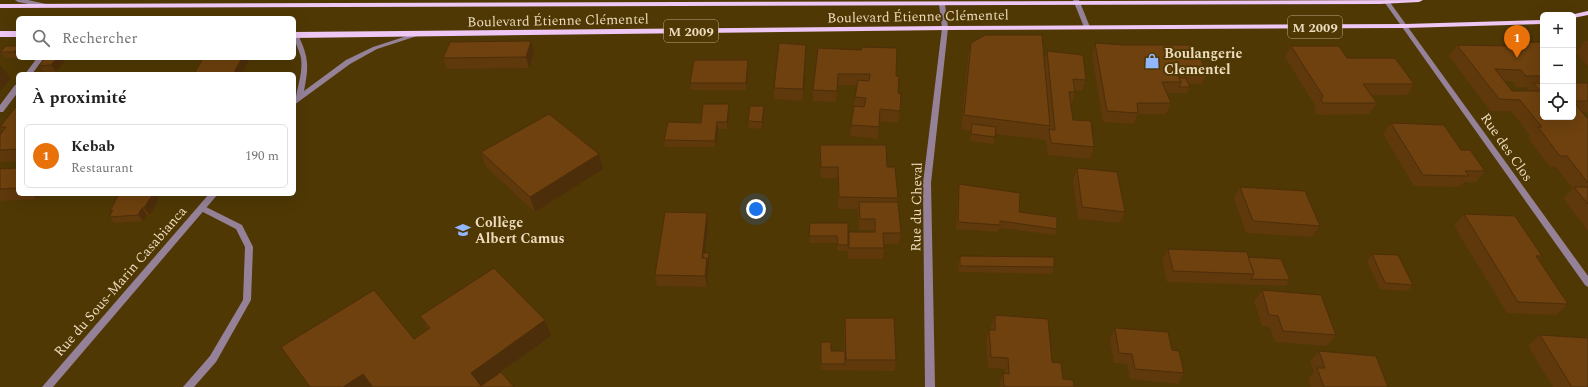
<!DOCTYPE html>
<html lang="fr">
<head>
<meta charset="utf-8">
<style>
	:root { --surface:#fff; --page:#f6f6f6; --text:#222; --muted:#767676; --line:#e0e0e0; --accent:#546585 }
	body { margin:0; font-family:Spectral,serif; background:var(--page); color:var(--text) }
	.controls { position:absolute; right:12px; top:12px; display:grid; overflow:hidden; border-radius:6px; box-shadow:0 4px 16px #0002 }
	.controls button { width:36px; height:36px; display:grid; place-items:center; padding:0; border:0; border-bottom:1px solid var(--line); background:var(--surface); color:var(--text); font:20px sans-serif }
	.you { position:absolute; left:756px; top:209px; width:14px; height:14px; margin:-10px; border:3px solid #fff; border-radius:50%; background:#1a73e8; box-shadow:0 0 0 6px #1a73e833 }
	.badge { display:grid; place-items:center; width:26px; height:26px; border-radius:50%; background:var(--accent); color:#fff; font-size:13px; font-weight:700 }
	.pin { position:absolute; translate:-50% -33px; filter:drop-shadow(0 1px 2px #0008) }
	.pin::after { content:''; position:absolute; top:21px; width:14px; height:12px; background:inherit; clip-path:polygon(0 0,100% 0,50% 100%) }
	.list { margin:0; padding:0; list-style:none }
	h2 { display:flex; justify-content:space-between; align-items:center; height:52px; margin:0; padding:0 16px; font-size:17px }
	h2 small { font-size:13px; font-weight:400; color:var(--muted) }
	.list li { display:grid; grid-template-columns:26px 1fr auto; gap:12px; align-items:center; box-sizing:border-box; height:64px; margin:0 8px 8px; padding:0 8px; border:1px solid var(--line); border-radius:6px }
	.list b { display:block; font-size:15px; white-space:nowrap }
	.list p { margin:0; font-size:13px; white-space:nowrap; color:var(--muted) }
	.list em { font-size:13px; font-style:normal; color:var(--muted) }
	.icon { flex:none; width:22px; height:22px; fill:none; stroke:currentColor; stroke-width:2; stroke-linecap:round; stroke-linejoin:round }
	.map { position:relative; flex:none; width:1588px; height:387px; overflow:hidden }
	.search { position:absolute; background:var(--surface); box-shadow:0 4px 16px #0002; left:16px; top:16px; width:280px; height:44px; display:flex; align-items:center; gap:10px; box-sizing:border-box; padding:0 14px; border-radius:6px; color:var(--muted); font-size:15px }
	.panel { position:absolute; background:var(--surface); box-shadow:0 4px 16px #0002; left:16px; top:72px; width:280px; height:124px; border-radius:6px }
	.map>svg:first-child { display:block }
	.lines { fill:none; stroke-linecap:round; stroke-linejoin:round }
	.service { fill:#968298; fill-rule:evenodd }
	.minor { fill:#968298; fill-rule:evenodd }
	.tertiary { fill:#968298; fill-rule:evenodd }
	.primary { fill:#efc7f4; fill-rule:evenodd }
	.wall { fill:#5f380c; fill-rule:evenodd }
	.shaded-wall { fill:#4d2e0a }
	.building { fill:#6e410e; stroke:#4d2e0a }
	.labels { text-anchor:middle; stroke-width:4; stroke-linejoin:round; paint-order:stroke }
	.shield { fill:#4f3804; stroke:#bdaa86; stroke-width:1 }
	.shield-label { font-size:13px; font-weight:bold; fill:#ecdbbd }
	.street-label { font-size:14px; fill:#ecdbbd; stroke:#4f3804 }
	.poi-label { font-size:14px; font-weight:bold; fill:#ecdbbd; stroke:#4f3804; text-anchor:start }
</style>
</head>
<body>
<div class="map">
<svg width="1588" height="387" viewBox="0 0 1588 387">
	<rect width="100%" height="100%" fill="#4f3804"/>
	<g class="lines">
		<path class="service" d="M202,205L242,225L253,247L251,300L216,362L194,387H183L210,356L243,300L245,247L236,229L199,210L198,208L199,206Z"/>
		<g class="minor">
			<path d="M1073,0H1079L1090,27L1089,28H1085L1084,27Z"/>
			<path d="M1387,0L1389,1L1588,276V287L1585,285L1385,3L1384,2Z"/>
			<path d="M942,2L945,4L948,28L931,183L935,387H925L923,183L942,28L939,4Z"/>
			<path d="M294,33L298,35C309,57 309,67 304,91L346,60L373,47L413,34H417L418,35L417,36L377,49L350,64L294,105V99L296,97C298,85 303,71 301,58C299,49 294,42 294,33Z"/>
			<path d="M37,58H44L32,74H25Z"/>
			<path d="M15,85H18V92L3,112H0V105Z"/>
			<path d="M209,194H218L53,387H42Z"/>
		</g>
		<path class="tertiary" d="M15,0H28L46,4L47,5L44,7L18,2Z"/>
		<g class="primary">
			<path d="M1423,0L1419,2L1380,4L0,8V4Z"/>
			<path d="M1588,11V15L1573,18V15H1570Z"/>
			<path d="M1543,20V24L1405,28L945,30L294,38V32L945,26L1405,24Z"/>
			<rect x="0" y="31" width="18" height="6"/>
		</g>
	</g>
	<g class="wall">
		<path d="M1585,41H1588V66L1576,53Z"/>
		<path d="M971,43L1044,62L1047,51L1086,80L1082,91L1075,90V92L1072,104H1071L1073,120L1094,147L1090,159L1048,155L1046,140L995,134L994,144L970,141L971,131L961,130L968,57Z"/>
		<path d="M1095,43L1124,45L1207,73L1202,84H1189L1190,87L1187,93H1167L1171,103L1166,114H1138L1134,124L1103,122L1092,55Z"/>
		<path d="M1508,43L1543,44V117L1573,83H1588V112H1583L1588,119V231L1563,198L1573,189L1556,167H1550L1528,138L1530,136L1511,111H1490L1449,56L1457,45L1506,46ZM1504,81H1512L1517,87H1529L1526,91H1512Z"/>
		<path d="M18,46V58H19H6L0,52Z"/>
		<path d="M1291,46L1347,58L1414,84L1407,95H1371L1377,103L1369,114L1317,115L1314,111L1316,107L1285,57Z"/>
		<path d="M818,48L896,76L900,111L898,123L879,121L878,139L850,136L851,125L854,106L857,85H837L836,102L813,101V90Z"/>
		<path d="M534,52L529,68L447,69L443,58Z"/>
		<path d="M806,56L803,101L774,99V88Z"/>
		<path d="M45,58H63L65,60L56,72L44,73L39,66Z"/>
		<path d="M748,67L746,90H691L690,83Z"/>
		<path d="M1573,72L1576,76L1573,80Z"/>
		<path d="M18,104V161L0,162V135L3,131L0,127Z"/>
		<path d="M729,111L727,129H718L716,147H665L664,140L701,123Z"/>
		<path d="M764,112L762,129L749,128L748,121Z"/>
		<path d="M1391,123L1461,150L1485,171L1475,183L1464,182L1459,187L1414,186L1383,134Z"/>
		<path d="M820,145L887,167L898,198L897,202L901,233L899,244H884V248L883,259H848V249V251H837V243H809L810,223L848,239L849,232H874V230H859L858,209H838V178H821L820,156Z"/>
		<path d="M481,152L603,169L535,212L486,167Z"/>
		<path d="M18,168V194H40L37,199L0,201V169Z"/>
		<path d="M1077,168L1125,212L1120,223L1078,219L1073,180Z"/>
		<path d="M959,184L1057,229L1055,235L1000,228L998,232L956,229L958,191Z"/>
		<path d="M1240,187L1320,226L1312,237L1246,233L1234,198Z"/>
		<path d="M125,194H155L159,198L150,215H147L143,221L115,223L109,217L112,213L110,211Z"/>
		<path d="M1464,214L1542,256L1539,259L1568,304L1556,315L1507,313L1454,226Z"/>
		<path d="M708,224L705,253L709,260L707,287L657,286L655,275Z"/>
		<path d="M1168,249L1290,280L1286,286L1167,282L1162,260Z"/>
		<path d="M1372,254L1413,285L1408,291L1380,289L1367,261Z"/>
		<path d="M960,256L1054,267L1052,274L959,272L958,262Z"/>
		<path d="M1262,290L1336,335L1327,346L1275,342L1270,327L1262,326L1254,301Z"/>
		<path d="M995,315L1052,362L1063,379L1074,387H1000L999,384L1003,373L1005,374V369L988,368L986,341L989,330H991V326Z"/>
		<path d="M420,316L545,320L551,336L496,375L514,387H310L414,339L428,330Z"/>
		<path d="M845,318L896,360L895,371L821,370V342L831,351H844V329Z"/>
		<path d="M1115,328L1172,350L1184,373L1178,384L1130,379L1127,364L1114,363L1110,339Z"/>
		<path d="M1540,335L1588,387H1553L1528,346Z"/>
		<path d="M1319,351L1388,387H1311L1308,378L1314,372L1310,362Z"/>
	</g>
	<g class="shaded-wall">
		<path d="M531,41L534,52L529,68L526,57Z"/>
		<path d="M806,45V56L803,101V89Z"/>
		<path d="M18,48V57L14,52Z"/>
		<path d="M57,58H63L65,60L56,72L51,65Z"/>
		<path d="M242,58H250L241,74H233Z"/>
		<path d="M748,60V67L746,90V83Z"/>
		<path d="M0,65L11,78L0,91Z"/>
		<path d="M729,104V111L727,129V122Z"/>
		<path d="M764,106V112L762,129V122Z"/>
		<path d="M717,122L718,129L716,147L715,141Z"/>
		<path d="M599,154L603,169L535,212L530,197Z"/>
		<path d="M32,194H40L37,199Z"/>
		<path d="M153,194H155L159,198L150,215L144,208Z"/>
		<path d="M142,208L147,215L143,221L138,215Z"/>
		<path d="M707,213L708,224L704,263L702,258Z"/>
		<path d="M709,253V260L707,287L705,276L707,258Z"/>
		<path d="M545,320L551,336L479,387L471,373Z"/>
		<path d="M363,374L372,387H343Z"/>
	</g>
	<g class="building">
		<path d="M985,35H1042L1050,126L964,115L971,43Z"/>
		<path d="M531,41L526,57L443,58L450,42Z"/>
		<path d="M1539,42L1543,44V76H1526L1521,70L1495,69L1512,91H1540L1533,83H1543V117H1573V83H1588V101H1573L1588,119V183L1567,156H1560L1538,127H1542L1520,100L1499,99L1457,45L1511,46L1508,43Z"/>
		<path d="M779,43L806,45L803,89L774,88Z"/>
		<path d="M1095,43L1124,45H1194L1207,73H1177L1181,82H1162L1171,103H1137L1138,113L1107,111Z"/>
		<path d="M6,46H18V48L14,52H0Z"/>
		<path d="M1291,46H1339L1347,58H1395L1414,84H1363L1377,103H1323L1321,100L1323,96Z"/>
		<path d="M862,47L897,48L896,76H899L898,93L901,94L900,111L880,109L879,127L851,125L854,106L864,107L866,98L855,97L858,80L869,81L870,74H838L837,91L813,90L818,48L861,50Z"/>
		<path d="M1047,51L1083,55L1086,80L1073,79L1075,92H1069L1073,120L1091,121L1094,147L1051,143L1049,129L1055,130Z"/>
		<path d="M45,58H57L51,65L39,66Z"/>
		<path d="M203,58H242L233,74H194Z"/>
		<path d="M694,60H748L746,83H690Z"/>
		<path d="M1573,72L1576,76H1573Z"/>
		<path d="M1179,78H1186L1190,87H1179L1181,82Z"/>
		<path d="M18,104V149L0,150V135L6,127H0Z"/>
		<path d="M703,104H729L727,122H717L715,141L664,140L668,122L701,123Z"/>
		<path d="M750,106H764L762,122L748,121Z"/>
		<path d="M549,114L599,154L530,197L481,152Z"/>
		<path d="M1391,123L1444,125L1461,150H1470L1485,171H1465L1469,176L1423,175Z"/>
		<path d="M972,124L996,127L995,137L971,134Z"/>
		<path d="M820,145H886L887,167H895L898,198L839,197L838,167H821Z"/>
		<path d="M18,168V188L0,189V169Z"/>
		<path d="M1077,168L1117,172L1125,212L1082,207Z"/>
		<path d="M959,184L1020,193L1019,212L1057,217V229L1000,221V225L958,222Z"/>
		<path d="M1240,187L1305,191L1320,226L1253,221Z"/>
		<path d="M1574,187H1588V204Z"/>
		<path d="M119,194H153L144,208H142L138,215L109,217L113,210L110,211Z"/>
		<path d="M859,202H898L901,233H883L884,248H849V232H875V219H860Z"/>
		<path d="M665,212L707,213L702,258H707L705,276L655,275Z"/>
		<path d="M1464,214L1515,216L1542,256H1536L1568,304L1518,302Z"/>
		<path d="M810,223H848V245H838L837,236H809Z"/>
		<path d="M1168,249L1247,252L1254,274L1173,271Z"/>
		<path d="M703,253H709L708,263L707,258H703Z"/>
		<path d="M1372,254L1398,255L1413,285L1385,283Z"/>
		<path d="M960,256L1054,257V267L960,266Z"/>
		<path d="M1248,257L1281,259L1290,280L1251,279L1254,274Z"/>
		<path d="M494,268L545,320L471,373L481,386L501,372L514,387H373L363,374L343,387H310L281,347L374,290L414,339L430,328L420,316Z"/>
		<path d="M1262,290L1321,295L1336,335L1283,331L1278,316L1269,315Z"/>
		<path d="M995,315L1048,319L1052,362L1061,363L1063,379L1073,380L1074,387H1004L1003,373L1009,374L1008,358L991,357L989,330H995Z"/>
		<path d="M845,318H894L896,360H846Z"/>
		<path d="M1115,328L1168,332L1172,350L1179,351L1184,373L1135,369L1132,354L1119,353Z"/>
		<path d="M1540,335L1588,338V387H1572Z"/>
		<path d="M821,342H831V351H845V364H821Z"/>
		<path d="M1319,351L1376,356L1388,387H1324L1317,368H1325Z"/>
	</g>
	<defs>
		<g id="shop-bare" transform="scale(1.2)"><path d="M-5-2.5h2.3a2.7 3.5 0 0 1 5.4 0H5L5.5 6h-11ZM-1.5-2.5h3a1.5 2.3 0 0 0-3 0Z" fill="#92b7fd" stroke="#4f3804" stroke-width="2.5" paint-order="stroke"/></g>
		<g id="school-bare" transform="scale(1.2)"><path d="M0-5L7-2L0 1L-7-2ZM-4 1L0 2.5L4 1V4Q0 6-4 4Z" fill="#92b7fd" stroke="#4f3804" stroke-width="2.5" paint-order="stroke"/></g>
	</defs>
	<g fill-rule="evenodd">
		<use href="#shop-bare" x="1152" y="61"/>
		<use href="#school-bare" x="463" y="230"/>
	</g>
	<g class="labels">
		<g class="shield">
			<rect x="1288" y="16" width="54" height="22" rx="3"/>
			<rect x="664" y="20" width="54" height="22" rx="3"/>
		</g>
		<g class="shield-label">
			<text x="1315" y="32">M 2009</text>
			<text x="691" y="36">M 2009</text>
		</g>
		<g class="street-label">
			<text transform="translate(918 16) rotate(-1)" y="5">Boulevard Étienne Clémentel</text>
			<text transform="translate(558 20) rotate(-1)" y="5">Boulevard Étienne Clémentel</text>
			<text transform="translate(1507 147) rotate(55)" y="5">Rue des Clos</text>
			<text transform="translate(916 207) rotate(-89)" y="5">Rue du Cheval</text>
			<text transform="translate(120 281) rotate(-49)" y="5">Rue du Sous-Marin Casabianca</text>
		</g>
		<g class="poi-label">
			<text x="1164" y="58">Boulangerie<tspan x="1164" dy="16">Clementel</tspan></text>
			<text x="475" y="227">Collège<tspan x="475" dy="16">Albert Camus</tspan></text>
		</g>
	</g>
</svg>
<div class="controls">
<button>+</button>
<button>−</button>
<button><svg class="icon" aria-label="locate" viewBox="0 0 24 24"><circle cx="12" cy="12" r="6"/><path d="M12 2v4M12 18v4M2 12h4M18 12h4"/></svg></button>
</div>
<div class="you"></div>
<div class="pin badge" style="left:1517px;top:58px;background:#e8710a">1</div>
<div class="search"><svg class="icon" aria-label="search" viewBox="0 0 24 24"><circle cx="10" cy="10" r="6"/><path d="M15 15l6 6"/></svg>Rechercher</div>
<section class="panel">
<h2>À proximité<small></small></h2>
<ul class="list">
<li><span class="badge" style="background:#e8710a">1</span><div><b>Kebab</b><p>Restaurant</p></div><em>190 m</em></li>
</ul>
</section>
</div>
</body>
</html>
